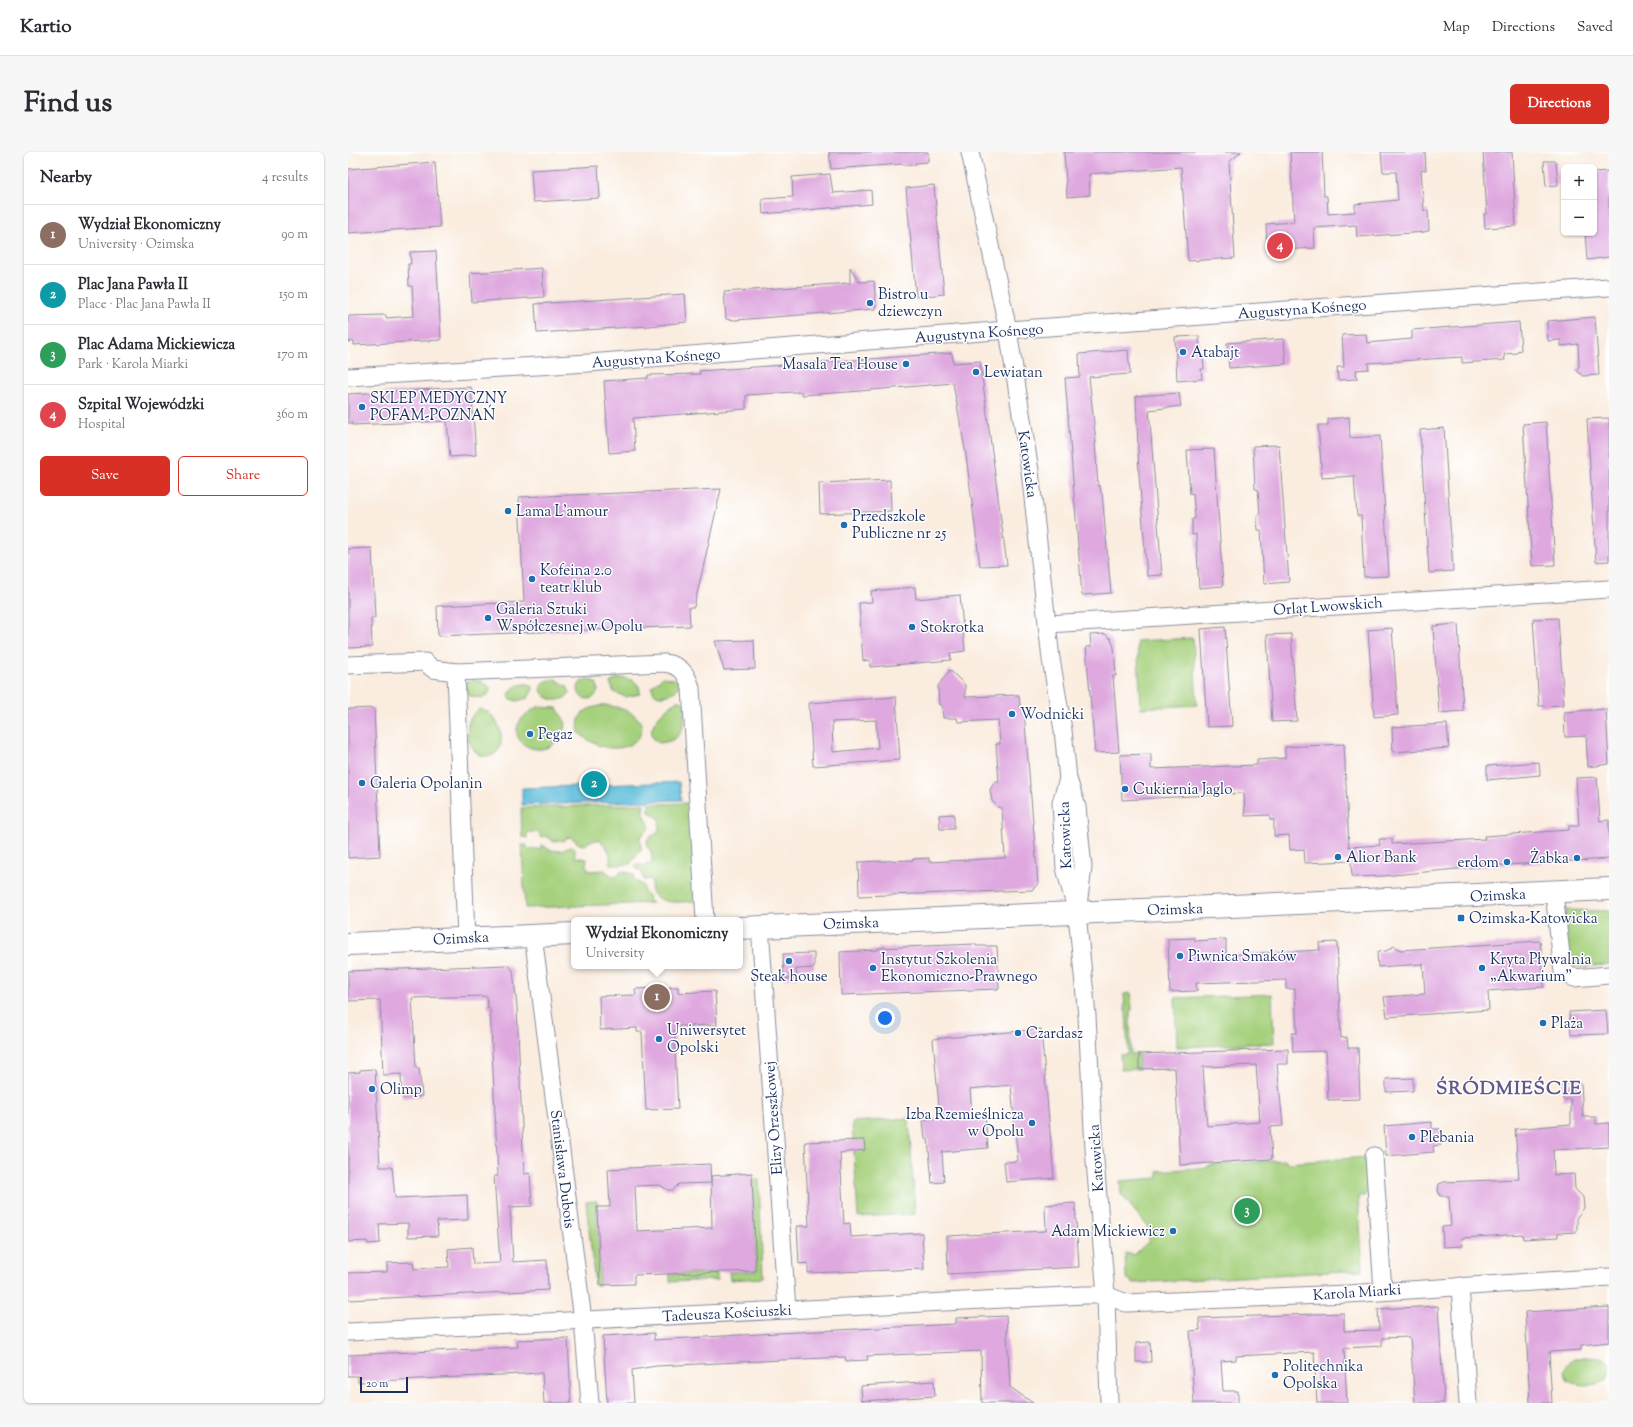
<!DOCTYPE html>
<html lang="en">
<head>
<meta charset="utf-8">
<style>
	:root { --surface:#fff; --page:#f7f7f7; --text:#2b2b33; --muted:#7c7c81; --line:#e1e1e2; --accent:#d93025 }
	body { margin:0; font-family:"Sorts Mill Goudy",serif; background:var(--page); color:var(--text) }
	.controls { position:absolute; right:12px; top:12px; display:grid; overflow:hidden; border-radius:6px; box-shadow:0 1px 3px #0004 }
	.controls button { width:36px; height:36px; display:grid; place-items:center; padding:0; border:0; border-bottom:1px solid var(--line); background:var(--surface); color:var(--text); font:20px sans-serif }
	.scale { position:absolute; left:12px; bottom:10px; width:48px; box-sizing:border-box; padding-left:4px; border:2px solid #1b2f5e; border-top:0; font-size:11px; line-height:14px; white-space:nowrap; color:#1b2f5e; -webkit-text-stroke:3px #fff; paint-order:stroke }
	.you { position:absolute; left:537px; top:866px; width:14px; height:14px; margin:-10px; border:3px solid #fff; border-radius:50%; background:#1a73e8; box-shadow:0 0 0 6px #1a73e833 }
	.badge { display:grid; place-items:center; width:26px; height:26px; border-radius:50%; background:var(--accent); color:#fff; font-size:13px; font-weight:700 }
	.pin { position:absolute; translate:-50% -50%; border:2px solid #fff; box-shadow:0 1px 4px #0006 }
	.popup { position:absolute; left:223px; top:765px; width:172px; height:52px; box-sizing:border-box; display:grid; place-content:center; border-radius:6px; background:var(--surface); filter:drop-shadow(0 1px 3px #0005); font-size:13px; white-space:nowrap; color:var(--muted) }
	.popup b { font-size:15px; color:var(--text) }
	.popup::after { content:''; position:absolute; left:50%; top:100%; margin-left:-8px; border:8px solid transparent; border-top-color:var(--surface) }
	.list { margin:0; padding:0; list-style:none }
	h2 { display:flex; justify-content:space-between; align-items:center; height:52px; margin:0; padding:0 16px; font-size:17px }
	h2 small { font-size:13px; font-weight:400; color:var(--muted) }
	.list li { display:grid; grid-template-columns:26px 1fr auto; gap:12px; align-items:center; box-sizing:border-box; height:60px; padding:0 16px; border-top:1px solid var(--line) }
	.list b { display:block; font-size:15px; white-space:nowrap }
	.list p { margin:0; font-size:13px; white-space:nowrap; color:var(--muted) }
	.list em { font-size:13px; font-style:normal; color:var(--muted) }
	.actions { display:flex; gap:8px; padding:12px 16px }
	.actions a { flex:1; padding:9px 0; border:1px solid var(--accent); border-radius:6px; text-align:center; font-size:14px; color:var(--accent) }
	.actions .main { background:var(--accent); color:#fff }
	.map { position:relative; flex:none; width:1261px; height:1251px; overflow:hidden; border-radius:6px }
	header { display:flex; align-items:center; gap:24px; box-sizing:border-box; height:56px; padding:0 20px; background:var(--surface); border-bottom:1px solid var(--line) }
	header strong { font-size:19px }
	nav { display:flex; gap:22px; margin-inline-start:auto; font-size:14px }
	.intro { display:flex; align-items:center; justify-content:space-between; box-sizing:border-box; height:96px; padding:0 24px }
	h1 { margin:0; font-size:28px }
	.button { padding:10px 18px; border-radius:6px; background:var(--accent); color:#fff; font-size:14px; font-weight:700 }
	main { display:flex; gap:24px; padding:0 24px }
	aside { flex:1; background:var(--surface); border-radius:6px; box-shadow:0 1px 3px #0004 }
	.map>svg:first-child { display:block }
	.green { fill:#a5d07c; stroke:#60806d }
	.water { fill:#5bbcd9; stroke:#3b769c }
	.building { fill:#dfa9df; fill-rule:evenodd }
	.lines { fill:none; stroke-linecap:round; stroke-linejoin:round }
	.minor-casing { stroke:#8a8e9e; stroke-width:19 }
	.major-casing { stroke:#8a8e9e; stroke-width:24 }
	.minor { stroke:#fff; stroke-width:17 }
	.major { stroke:#fff; stroke-width:22 }
	.poi-dot { fill:#1f6fb2; stroke:#fff; stroke-width:1.5 }
	.labels { text-anchor:middle; stroke-width:3; stroke-linejoin:round; paint-order:stroke }
	.poi-label { font-size:15px; fill:#1b2f5e; stroke:#fff; text-anchor:start }
	.street-label { font-size:15px; fill:#1b2f5e; stroke:#fff }
	.district-label { font-size:19px; font-weight:bold; letter-spacing:1px; fill:#605a8b; stroke:#fff }
</style>
</head>
<body>
<header>
<strong>Kartio</strong>
<nav><a>Map</a><a>Directions</a><a>Saved</a></nav>
</header>
<div class="intro"><h1>Find us</h1><a class="button">Directions</a></div>
<main>
<aside>
<h2>Nearby<small>4 results</small></h2>
<ul class="list">
<li><span class="badge" style="background:#8d6e63">1</span><div><b>Wydział Ekonomiczny</b><p>University · Ozimska</p></div><em>90 m</em></li>
<li><span class="badge" style="background:#0f9aa8">2</span><div><b>Plac Jana Pawła II</b><p>Place · Plac Jana Pawła II</p></div><em>150 m</em></li>
<li><span class="badge" style="background:#2e9e5b">3</span><div><b>Plac Adama Mickiewicza</b><p>Park · Karola Miarki</p></div><em>170 m</em></li>
<li><span class="badge" style="background:#e0444e">4</span><div><b>Szpital Wojewódzki</b><p>Hospital</p></div><em>360 m</em></li>
</ul>
<div class="actions"><a class="main">Save</a><a>Share</a></div>
</aside>
<div class="map">
<svg width="1261" height="1251" viewBox="0 0 1261 1251">
	<rect width="100%" height="100%" fill="#fff"/>
	<filter id="ink" filterUnits="userSpaceOnUse"><feTurbulence type="fractalNoise" baseFrequency=".025" numOctaves="2"/><feDisplacementMap in="SourceGraphic" scale="8" xChannelSelector="R" yChannelSelector="G"/><feConvolveMatrix kernelMatrix="1 2 1 2 8 2 1 2 1" color-interpolation-filters="sRGB"/></filter>
	<filter id="wash" filterUnits="userSpaceOnUse"><feTurbulence type="fractalNoise" baseFrequency=".012" numOctaves="4" result="noise"/><feDisplacementMap in="SourceGraphic" scale="16" xChannelSelector="R" yChannelSelector="G"/><feGaussianBlur stdDeviation="0.9" result="paint"/><feColorMatrix in="noise" values="0 0 0 0 0 0 0 0 0 0 0 0 0 0 0 0 0 1.4 0 .05"/><feComposite in="paint" operator="in"/></filter>
	<g filter="url(#wash)">
		<rect width="100%" height="100%" fill="#faecde"/>
		<g class="green">
			<path d="M845,486L849,553L793,556L789,489Z"/>
			<path d="M315,525L326,527L331,531V535C324,544 304,550 304,534Z"/>
			<path d="M269,526C280,526 293,528 292,542L278,545L266,540L262,531Z"/>
			<circle cx="240" cy="537" r="10"/>
			<path d="M207,527L219,534L222,541C205,562 175,530 207,527Z"/>
			<path d="M124,528C132,528 137,531 143,536C140,550 122,547 115,538L116,532Z"/>
			<path d="M180,532L184,533L185,537L180,546L169,549L162,547L161,543C164,534 171,532 180,532Z"/>
			<path d="M329,549H333L336,551C337,572 338,589 311,591C290,579 318,556 329,549Z"/>
			<path d="M257,553C331,563 278,624 231,581C227,560 239,556 257,553Z"/>
			<path d="M190,555L209,556L218,571C205,625 134,583 190,555Z"/>
			<path d="M132,557C153,560 162,599 142,604C122,609 108,570 132,557Z"/>
			<path d="M346,651L350,749C333,749 314,755 303,739L304,729L301,727L296,728L294,720L291,719L287,714L288,712L296,714L304,709C305,700 299,697 299,689L303,684L310,681L312,667L301,660V652Z"/>
			<path d="M296,652L295,659L302,676L292,685L293,698L285,707L283,712L271,713L262,712C264,702 259,694 251,688L242,689L237,693L231,692L223,685L218,686L216,689L211,688L205,690L198,684L193,686L191,680H179V686L174,685L173,656Z"/>
			<path d="M193,692L202,698L213,699L222,695L227,696V705L239,707L238,713L241,719L256,718L266,725L271,723L273,719L286,722L285,727L295,733L296,741L301,745L300,749L304,751L177,756L174,693H179V697H193Z"/>
			<path d="M1216,758L1261,759V813L1222,815Z"/>
			<path d="M783,841L784,858L782,859L783,902H791V917L773,918L772,903L780,902L778,859H777L776,842Z"/>
			<path d="M924,842L926,891L829,895L827,846Z"/>
			<path d="M561,966L567,1062L510,1065L504,970Z"/>
			<path d="M1019,1005L1021,1039L1016,1044H1010L1015,1118L786,1131L778,1126L777,1101L786,1103L801,1089L800,1075L773,1042L772,1029L810,1026V1019L861,1015V1013L938,1008L939,1011Z"/>
			<path d="M404,1028H411L415,1126L382,1128L381,1120L408,1119Z"/>
			<path d="M249,1049L252,1133H247L238,1050Z"/>
			<path d="M369,1121V1128L322,1130V1122Z"/>
			<path d="M1235,1205L1255,1206L1261,1210C1261,1213 1261,1219 1261,1223C1257,1236 1229,1234 1220,1229L1216,1219C1220,1208 1225,1207 1235,1205Z"/>
		</g>
		<path class="water" d="M331,630L333,648L174,653V636Z"/>
		<g id="blocks">
			<g class="building">
				<path d="M481,0H580V10L567,11L568,13H555V12L483,17Z"/>
				<path d="M716,0H893L881,10L887,106L840,109L833,15L741,22L742,43L719,45Z"/>
				<path d="M942,0H974L976,44H979L980,62L1007,60V52L1050,48L1048,20H1035L1033,0H1077L1078,18H1073L1076,59L1080,58L1081,79H1077V80L1009,85L1008,73L966,76L967,96L919,99L918,72L946,70Z"/>
				<path d="M1135,0H1164L1168,74L1137,76L1136,62H1139Z"/>
				<path d="M1196,9H1208L1210,33L1198,34Z"/>
				<path d="M87,10L92,75L0,81V17Z"/>
				<path d="M250,14L252,46L185,50L183,18Z"/>
				<path d="M1261,19V105L1239,108L1237,81H1246V20Z"/>
				<path d="M482,22L485,41L523,38L524,52L415,62L414,47L445,45L444,25Z"/>
				<path d="M586,33L596,142L568,145L558,36Z"/>
				<path d="M88,99L93,188L6,193V189L0,190V164L38,163V166L66,164L64,134H61L60,112H63L62,100Z"/>
				<path d="M502,115L511,130L526,129L528,157L388,168L378,167L376,140L502,131Z"/>
				<path d="M194,116L196,145L124,150L122,121Z"/>
				<path d="M337,142L339,170L301,174L189,181L187,152Z"/>
				<path d="M1247,165L1251,223L1235,224L1228,218L1231,215L1230,192L1213,194V188L1200,189L1199,169Z"/>
				<path d="M1171,170L1173,198L1169,199V201L1156,202L1157,208L1114,211V205L1020,211L1021,217L1008,218L1009,227L990,228L989,215H996L994,183L1018,182L1019,191L1064,187V178Z"/>
				<path d="M851,184L852,204H855L856,217H853L854,227L829,229L827,185Z"/>
				<path d="M936,187L938,212L881,216L879,191Z"/>
				<path d="M780,198L782,222L741,225L748,291H747L750,334H752L753,341H754L763,441L734,443L717,226L732,225L731,202Z"/>
				<path d="M604,201L605,211L632,209L659,413L632,414L618,303L605,231L500,240L454,243V240H446L398,243V257L285,266L287,299L261,301L256,229L300,226V223L352,222L351,219Z"/>
				<path d="M123,235L128,303L102,305L99,269L4,273V271H0V242Z"/>
				<path d="M831,241L833,254L801,258L814,423L799,424L791,322L788,244Z"/>
				<path d="M1001,265L1002,286L1032,284L1041,424L1016,425L1013,364H1009L1006,324L974,326L970,273H980V267Z"/>
				<path d="M1261,266V409L1248,410L1239,267Z"/>
				<path d="M1198,270L1207,413L1184,414L1175,272Z"/>
				<path d="M1096,276L1105,419L1081,421L1072,278Z"/>
				<path d="M931,293L941,430L916,432L913,378H910L909,363L912,362L910,337H907L905,294Z"/>
				<path d="M866,297L875,434L851,436L848,382L844,383V367H847L845,341L842,342L839,298Z"/>
				<path d="M542,328L543,359L472,362L471,331Z"/>
				<path d="M373,337L346,455H341L342,474L90,484L89,454L176,450L171,345Z"/>
				<path d="M24,396L27,466H23L24,495L0,496V397Z"/>
				<path d="M567,435L568,447L612,443L617,499L602,501L603,508L522,515V508L515,509L511,451L524,450L523,439Z"/>
				<path d="M1210,466L1216,553L1191,554L1185,467Z"/>
				<path d="M1110,472L1115,559L1091,561L1085,474Z"/>
				<path d="M877,475L884,574L859,575L853,477Z"/>
				<path d="M1044,476L1050,563L1026,565L1020,478Z"/>
				<path d="M757,482L763,487L766,495L768,524H765L771,600L747,601L738,495H743L742,483Z"/>
				<path d="M943,482L949,569L924,570L919,483Z"/>
				<path d="M406,488L407,517L376,518L367,489Z"/>
				<path d="M602,518L617,533V545L671,543L672,555L676,559L690,732L684,738L511,744L510,710L565,708V707L581,706V710L657,706L654,656H651L644,649L642,638L647,630H651L648,592H652L650,568L610,570L609,566H595L594,553H591L590,534Z"/>
				<path d="M548,545L552,608L465,614L461,551ZM528,568L530,596L485,600L484,570Z"/>
				<path d="M26,556L32,704L0,706V557Z"/>
				<path d="M1258,557L1261,612L1240,615L1238,584L1217,585L1216,560Z"/>
				<path d="M1099,572L1101,596L1045,600L1044,575Z"/>
				<path d="M996,592L1001,695L1032,693L1031,687H1044V692L1137,687L1136,684L1221,678V674H1231L1228,626L1249,625L1252,669L1261,668V707L1140,714L1035,724L1004,725L1003,709L957,711L956,697L942,698L941,683L926,684V668H922V663L897,664L896,641L774,648L772,603L803,602V617L909,613V608L937,606V595Z"/>
				<path d="M1191,610L1192,623L1139,628V614Z"/>
				<path d="M606,662V677H592L591,663Z"/>
				<path d="M847,786V789L878,787V803L972,798L971,791L989,790L993,886L999,885L1000,896H1010L1012,947L980,948L978,899L945,900L944,881H949L947,837H938V828L848,831L849,839L822,840L820,787Z"/>
				<path d="M1192,789L1196,835L1140,839L1141,858L1039,865L1036,845L1077,842L1075,812L1030,815L1029,800L1038,799L1046,794L1053,798Z"/>
				<path d="M628,792V794H649L651,837L493,843L492,800L530,798V796Z"/>
				<path d="M466,801V816L448,817L449,826L436,827L435,802Z"/>
				<path d="M159,813L165,818L169,855L176,1022L182,1021L184,1054L162,1055L165,1110L199,1108L200,1138L0,1148V1121L39,1120V1111L65,1110L66,1117L101,1115L100,1097L124,1095L125,1112L152,1111L146,1024H150L142,856H140L139,844L64,846L68,916H71L74,944L54,946L53,922L35,923L32,848L0,849V819Z"/>
				<path d="M330,835V841L367,839L369,873L332,874V878H326L330,957L298,958L294,880H289V876L252,878L251,844L288,843L287,837Z"/>
				<path d="M1258,858L1260,882L1223,883L1221,860Z"/>
				<path d="M693,877L706,1026L658,1030L656,1010L670,1009L663,933L622,937L624,963L637,962L640,996L594,1000L596,1030L584,1031L580,987H577L575,968L592,966L585,887Z"/>
				<path d="M940,897V912H929L935,974L922,975L924,1007L832,1013L827,916L791,917V902ZM908,913L912,970L859,974L855,915Z"/>
				<path d="M27,917L32,1015H44L47,1046L119,1043L120,1068L89,1069L90,1084L60,1085V1071L31,1072L32,1091L20,1092L19,1089L0,1090V921L12,920V918Z"/>
				<path d="M1065,926V939L1038,940V927Z"/>
				<path d="M1233,931L1235,965H1248V972L1261,971V995L1205,998L1206,1023L1226,1022L1227,1037L1235,1045L1236,1056L1229,1065V1080L1210,1081V1085L1175,1087L1174,1082L1114,1086L1115,1094L1095,1095L1094,1075L1103,1074L1101,1044H1092L1090,1038L1091,1032L1096,1030L1171,1027L1167,977L1223,972V947L1215,948L1214,932Z"/>
				<path d="M1084,970V977H1092L1093,993L1085,994L1086,1000L1038,1004L1036,974Z"/>
				<path d="M516,988L517,998L492,1001L496,1072L502,1071L503,1085L574,1081L576,1117L460,1121V1111L451,1112L449,1074H461L457,990Z"/>
				<path d="M362,1012L363,1031L331,1032L325,1038H320L312,1033L287,1034L289,1079L364,1076L363,1024L404,1021L408,1119L286,1123V1132L252,1133L249,1055H262L260,1017Z"/>
				<path d="M727,1051L731,1115L600,1122L599,1084L698,1079L697,1053Z"/>
				<path d="M1090,1154L1096,1251H1067L1062,1185L1034,1186V1194L996,1196L999,1251H969L966,1200L888,1204V1208L873,1209L875,1239H890V1251H846L842,1179L852,1178L851,1166L996,1161V1179L1031,1178L1030,1157Z"/>
				<path d="M1261,1155V1190L1233,1193V1198L1201,1200L1204,1251H1182L1177,1160Z"/>
				<path d="M658,1164L662,1235L685,1251H634L633,1199L519,1204L520,1208L498,1209L497,1205L308,1214L284,1218L286,1251H259L255,1184L306,1181V1188L392,1183L608,1172V1166Z"/>
				<path d="M220,1186L223,1251H196L194,1221L10,1230V1224H0V1203L170,1195L169,1188Z"/>
				<path d="M802,1190L803,1210H788V1191Z"/>
				<path d="M586,1229L587,1244L514,1249L513,1234Z"/>
			</g>
		</g>
	</g>
	<g filter="url(#ink)">
		<use href="#blocks" fill-opacity="0" stroke="#8a8e9e" stroke-width="1"/>
		<g class="lines">
			<g class="minor-casing">
				<g id="minor">
					<path d="M622,0L660,178L682,319L703,507L715,578L720,627L729,655L735,716L729,761"/>
					<path d="M0,225L241,211L660,178L1261,135"/>
					<path d="M700,472L1261,437"/>
					<path d="M0,513L77,510L85,517L108,520L316,511C332,513 339,521 343,536L357,768"/>
					<path d="M108,520L118,786"/>
					<path d="M720,627L713,651L717,716L729,761L739,864L746,996L758,1143L761,1251"/>
					<path d="M1206,741L1215,820L1226,826L1261,823"/>
					<path d="M412,775L439,1158"/>
					<path d="M185,783L235,1168L242,1251"/>
					<path d="M1026,1004L1035,1139"/>
					<path d="M1112,1134L1120,1251"/>
					<path d="M0,1180L737,1143H758L778,1151L1000,1142L1261,1125"/>
				</g>
			</g>
			<g class="major-casing">
				<g id="major">
					<path d="M392,776L1261,737"/>
					<path d="M0,792L226,782"/>
				</g>
			</g>
			<use href="#minor" class="minor"/>
			<use href="#major" class="major"/>
		</g>
	</g>
	<g class="poi-dot">
		<circle cx="522" cy="151" r="4"/>
		<circle cx="835" cy="200" r="4"/>
		<circle cx="558" cy="212" r="4"/>
		<circle cx="628" cy="220" r="4"/>
		<circle cx="14" cy="255" r="4"/>
		<circle cx="160" cy="359" r="4"/>
		<circle cx="496" cy="373" r="4"/>
		<circle cx="184" cy="427" r="4"/>
		<circle cx="140" cy="466" r="4"/>
		<circle cx="564" cy="475" r="4"/>
		<circle cx="664" cy="562" r="4"/>
		<circle cx="182" cy="582" r="4"/>
		<circle cx="14" cy="631" r="4"/>
		<circle cx="777" cy="637" r="4"/>
		<circle cx="990" cy="705" r="4"/>
		<circle cx="1229" cy="706" r="4"/>
		<circle cx="1159" cy="710" r="4"/>
		<rect x="1109" y="762" width="8" height="8" rx="2"/>
		<circle cx="832" cy="804" r="4"/>
		<circle cx="441" cy="809" r="4"/>
		<circle cx="525" cy="816" r="4"/>
		<circle cx="1134" cy="816" r="4"/>
		<circle cx="1195" cy="871" r="4"/>
		<circle cx="670" cy="881" r="4"/>
		<circle cx="311" cy="887" r="4"/>
		<circle cx="24" cy="937" r="4"/>
		<circle cx="684" cy="971" r="4"/>
		<circle cx="1064" cy="985" r="4"/>
		<circle cx="825" cy="1079" r="4"/>
		<circle cx="927" cy="1223" r="4"/>
	</g>
	<g class="labels">
		<g class="poi-label">
			<text x="530" y="147">Bistro u<tspan x="530" dy="17">dziewczyn</tspan></text>
			<text x="843" y="205">Atabajt</text>
			<text x="550" y="217" text-anchor="end">Masala Tea House</text>
			<text x="636" y="225">Lewiatan</text>
			<text x="22" y="251">SKLEP MEDYCZNY<tspan x="22" dy="17">POFAM-POZNAŃ</tspan></text>
			<text x="168" y="364">Lama L’amour</text>
			<text x="504" y="369">Przedszkole<tspan x="504" dy="17">Publiczne nr 25</tspan></text>
			<text x="192" y="423">Kofeina 2.0<tspan x="192" dy="17">teatr klub</tspan></text>
			<text x="148" y="462">Galeria Sztuki<tspan x="148" dy="17">Współczesnej w Opolu</tspan></text>
			<text x="572" y="480">Stokrotka</text>
			<text x="672" y="567">Wodnicki</text>
			<text x="190" y="587">Pegaz</text>
			<text x="22" y="636">Galeria Opolanin</text>
			<text x="785" y="642">Cukiernia Jaglo</text>
			<text x="998" y="710">Alior Bank</text>
			<text x="1221" y="711" text-anchor="end">Żabka</text>
			<text x="1151" y="715" text-anchor="end">erdom</text>
			<text x="1121" y="771">Ozimska-Katowicka</text>
			<text x="840" y="809">Piwnica Smaków</text>
			<text x="533" y="812">Instytut Szkolenia<tspan x="533" dy="17">Ekonomiczno-Prawnego</tspan></text>
			<text x="1142" y="812">Kryta Pływalnia<tspan x="1142" dy="17">„Akwarium”</tspan></text>
			<text x="441" y="829" text-anchor="middle">Steak house</text>
			<text x="1203" y="876">Plaża</text>
			<text x="319" y="883">Uniwersytet<tspan x="319" dy="17">Opolski</tspan></text>
			<text x="678" y="886">Czardasz</text>
			<text x="32" y="942">Olimp</text>
			<text x="676" y="967" text-anchor="end">Izba Rzemieślnicza<tspan x="676" dy="17">w Opolu</tspan></text>
			<text x="1072" y="990">Plebania</text>
			<text x="817" y="1084" text-anchor="end">Adam Mickiewicz</text>
			<text x="935" y="1219">Politechnika<tspan x="935" dy="17">Opolska</tspan></text>
		</g>
		<g class="street-label">
			<text transform="translate(954 157) rotate(-4)" y="5">Augustyna Kośnego</text>
			<text transform="translate(631 181) rotate(-4)" y="5">Augustyna Kośnego</text>
			<text transform="translate(308 206) rotate(-4)" y="5">Augustyna Kośnego</text>
			<text transform="translate(680 312) rotate(82)" y="5">Katowicka</text>
			<text transform="translate(980 454) rotate(-4)" y="5">Orląt Lwowskich</text>
			<text transform="translate(717 683) rotate(-92)" y="5">Katowicka</text>
			<text transform="translate(1150 743) rotate(-3)" y="5">Ozimska</text>
			<text transform="translate(827 757) rotate(-2)" y="5">Ozimska</text>
			<text transform="translate(503 771) rotate(-2)" y="5">Ozimska</text>
			<text transform="translate(113 786) rotate(-3)" y="5">Ozimska</text>
			<text transform="translate(425 966) rotate(-94)" y="5">Elizy Orzeszkowej</text>
			<text transform="translate(748 1006) rotate(-94)" y="5">Katowicka</text>
			<text transform="translate(215 1017) rotate(83)" y="5">Stanisława Dubois</text>
			<text transform="translate(1009 1140) rotate(-4)" y="5">Karola Miarki</text>
			<text transform="translate(379 1161) rotate(-3)" y="5">Tadeusza Kościuszki</text>
		</g>
		<g class="district-label">
			<text x="1161" y="942">ŚRÓDMIEŚCIE</text>
		</g>
	</g>
</svg>
<div class="controls">
<button>+</button>
<button>−</button>
</div>
<div class="scale">20 m</div>
<div class="you"></div>
<div class="pin badge" style="left:309px;top:845px;background:#8d6e63">1</div>
<div class="popup"><b>Wydział Ekonomiczny</b>University</div>
<div class="pin badge" style="left:246px;top:632px;background:#0f9aa8">2</div>
<div class="pin badge" style="left:899px;top:1059px;background:#2e9e5b">3</div>
<div class="pin badge" style="left:932px;top:94px;background:#e0444e">4</div>
</div>
</main>
</body>
</html>
